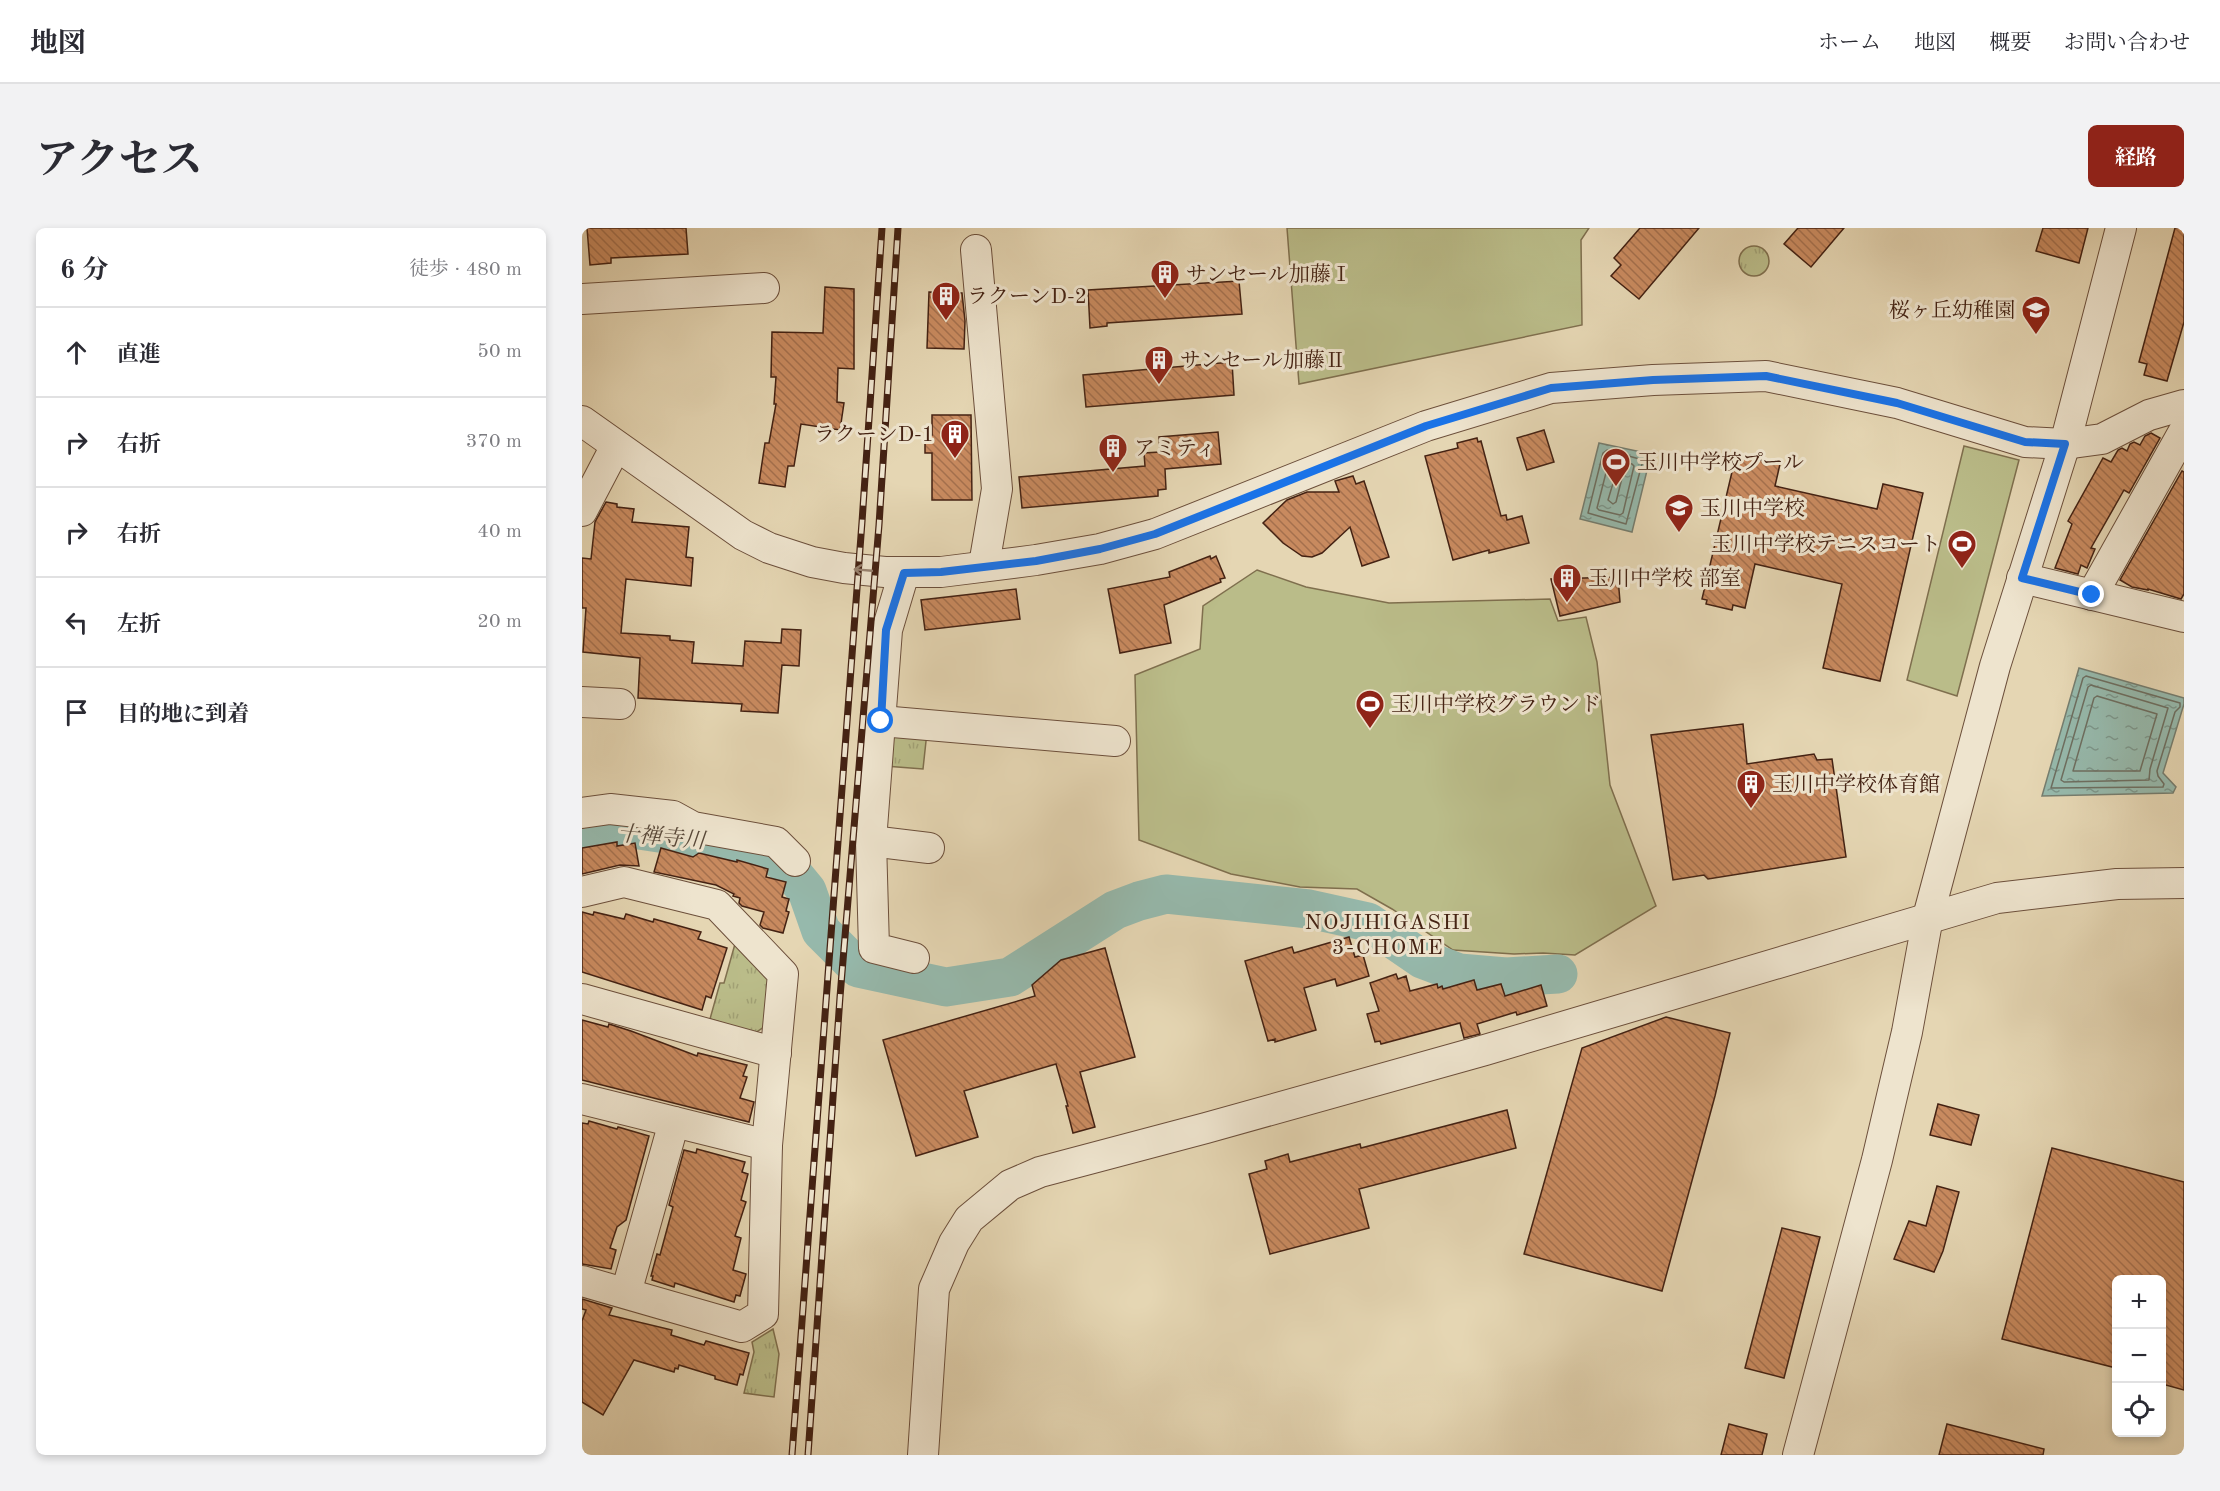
<!DOCTYPE html>
<html lang="ja">
<head>
<meta charset="utf-8">
<style>
	:root { --surface:#fff; --page:#f2f2f3; --text:#2b2b33; --muted:#7c7c81; --line:#e1e1e2; --accent:#8f2418 }
	body { margin:0; font-family:"Old Standard TT","Noto Serif JP",serif; background:var(--page); color:var(--text) }
	.controls { position:absolute; right:18px; bottom:18px; display:grid; overflow:hidden; border-radius:9px; box-shadow:0 3px 9px #0003 }
	.controls button { width:54px; height:54px; display:grid; place-items:center; padding:0; border:0; border-bottom:2px solid var(--line); background:var(--surface); color:var(--text); font:30px sans-serif }
	.stop { position:absolute; width:18px; height:18px; margin:-14px; border:4px solid #1a73e8; border-radius:50%; background:#fff }
	.stop.end { background:#1a73e8; border-color:#fff; box-shadow:0 2px 6px #0008 }
	.list { margin:0; padding:0; list-style:none }
	h2 { display:flex; justify-content:space-between; align-items:center; height:78px; margin:0; padding:0 24px; font-size:26px }
	h2 small { font-size:20px; font-weight:400; color:var(--muted) }
	.list li { display:grid; grid-template-columns:39px 1fr auto; gap:18px; align-items:center; box-sizing:border-box; height:90px; padding:0 24px; border-top:2px solid var(--line) }
	.list b { display:block; font-size:22px; white-space:nowrap }
	.list em { font-size:20px; font-style:normal; color:var(--muted) }
	.icon { flex:none; width:33px; height:33px; fill:none; stroke:currentColor; stroke-width:2; stroke-linecap:round; stroke-linejoin:round }
	.map { position:relative; flex:none; width:1602px; height:1227px; overflow:hidden; border-radius:9px }
	header { display:flex; align-items:center; gap:36px; box-sizing:border-box; height:84px; padding:0 30px; background:var(--surface); border-bottom:2px solid var(--line) }
	header strong { font-size:28px }
	nav { display:flex; gap:33px; margin-inline-start:auto; font-size:21px }
	.intro { display:flex; align-items:center; justify-content:space-between; box-sizing:border-box; height:144px; padding:0 36px }
	h1 { margin:0; font-size:42px }
	.button { padding:15px 27px; border-radius:9px; background:var(--accent); color:#fff; font-size:21px; font-weight:700 }
	main { display:flex; gap:36px; padding:0 36px }
	aside { flex:1; background:var(--surface); border-radius:9px; box-shadow:0 3px 9px #0003 }
	.map>svg:first-child { display:block }
	.grass { fill:url(#grass-tufts); stroke:#7f6f4e; stroke-width:1.5 }
	.pitch { fill:#babc89; stroke:#7f6f4e; stroke-width:1.5 }
	.water { fill:url(#water-ripples); stroke:#757d6f; stroke-width:1.5 }
	.lines { fill:none; stroke-linecap:round; stroke-linejoin:round }
	.shore { stroke:#6d6e60; stroke-width:1.5 }
	.river { stroke:#96b9ac; stroke-width:39 }
	.building { fill:url(#building-back-hatch); stroke:#442213; stroke-width:1.5 }
	.minor-casing { stroke:#6c4f3b; stroke-width:32 }
	.minor { stroke:#eee4ce; stroke-width:30 }
	.rail-casing { stroke:#442213; stroke-width:7 }
	.rail { stroke:#eee4ce; stroke-width:4.5; stroke-dasharray:14; stroke-linecap:butt }
	.oneway { stroke:#998370 }
	.route { stroke:#1a73e8; stroke-width:8 }
	.labels { text-anchor:middle; stroke-width:6; stroke-linejoin:round; paint-order:stroke }
	.poi-label { font-size:21px; fill:#442213; stroke:#eee4ce; text-anchor:start }
	.water-label { font-size:22px; font-style:italic; fill:#584839; stroke:#eee4ce }
	.neighbourhood-label { font-size:22px; letter-spacing:1.5px; fill:#442213; stroke:#eee4ce }
</style>
</head>
<body>
<header>
<strong>地図</strong>
<nav><a>ホーム</a><a>地図</a><a>概要</a><a>お問い合わせ</a></nav>
</header>
<div class="intro"><h1>アクセス</h1><a class="button">経路</a></div>
<main>
<aside>
<h2>6 分<small>徒歩 · 480 m</small></h2>
<ul class="list">
<li><svg class="icon" aria-label="ahead" viewBox="0 0 24 24"><path d="M12 20V5M6 11l6-6 6 6"/></svg><div><b>直進</b></div><em>50 m</em></li>
<li><svg class="icon" aria-label="right" viewBox="0 0 24 24"><path d="M7 20v-9h11M14 6l5 5-5 5"/></svg><div><b>右折</b></div><em>370 m</em></li>
<li><svg class="icon" aria-label="right" viewBox="0 0 24 24"><path d="M7 20v-9h11M14 6l5 5-5 5"/></svg><div><b>右折</b></div><em>40 m</em></li>
<li><svg class="icon" aria-label="left" viewBox="0 0 24 24"><path d="M17 20v-9H6M10 6l-5 5 5 5"/></svg><div><b>左折</b></div><em>20 m</em></li>
<li><svg class="icon" aria-label="arrive" viewBox="0 0 24 24"><path d="M6 21V4h12l-3 4 3 4H6"/></svg><div><b>目的地に到着</b></div></li>
</ul>
</aside>
<div class="map">
<svg width="1602" height="1227" viewBox="0 0 1602 1227">
	<defs>
		<pattern id="grass-tufts" width="24" height="20" patternUnits="userSpaceOnUse" patternTransform="scale(1.5)"><rect width="24" height="20" fill="#babc89"/><path d="M3 7l-1-3M5 7V3M7 7l1-3M15 17l-1-3M17 17v-4M19 17l1-3" fill="none" stroke="#a1a175"/></pattern>
		<pattern id="water-ripples" width="26" height="14" patternUnits="userSpaceOnUse" patternTransform="scale(1.5)"><rect width="26" height="14" fill="#96b9ac"/><path d="M2 4q2-2 4 0t4 0M15 11q2-2 4 0t4 0" fill="none" stroke="#7c968b"/></pattern>
		<pattern id="building-back-hatch" width="6" height="6" patternUnits="userSpaceOnUse" patternTransform="scale(1.5)"><rect width="6" height="6" fill="#c88a5f"/><path d="M-1 5l2 2M0 0l6 6M5-1l2 2" fill="none" stroke="#a4704d"/></pattern>
	</defs>
	<rect width="100%" height="100%" fill="#e5d6b3"/>
	<filter id="stains"><feTurbulence type="fractalNoise" baseFrequency=".00333" numOctaves="4"/><feColorMatrix values="0 0 0 0 .2 0 0 0 0 .09 0 0 0 0 .02 0 0 0 .5 -.17"/></filter>
	<radialGradient id="worn" r=".72"><stop offset=".6" stop-color="#630" stop-opacity="0"/><stop offset="1" stop-color="#630" stop-opacity=".3"/></radialGradient>
	<g class="grass">
		<circle cx="1172" cy="33" r="15"/>
		<path d="M303,501L345,504L341,541L303,538Z"/>
		<path d="M153,716L189,751L185,797L173,805L128,791L138,755H142Z"/>
		<path d="M191,1101L197,1126L192,1169L162,1165L172,1124L170,1114Z"/>
	</g>
	<g class="pitch">
		<path d="M705,0H1007L999,12L1000,97L717,156Z"/>
		<path d="M1382,218L1437,232L1375,468L1325,452Z"/>
		<path d="M675,342L724,359L807,375L968,371L976,393L1004,389L1015,434L1028,557L1074,678L993,727L961,725L932,726L871,722L810,681L775,661L718,659L649,646L557,612L553,447L618,421L621,378Z"/>
	</g>
	<g class="water">
		<path d="M1017,215L1069,226L1050,304L998,291Z"/>
		<path d="M1497,440L1602,470V476L1581,545L1594,559L1591,565L1460,568Z"/>
	</g>
	<g class="lines">
		<g class="shore">
			<path d="M1025,222L1061,232L1044,296L1006,285L1021,225Z"/>
			<path d="M1030,231L1050,236L1052,238L1041,285L1038,287L1017,282L1015,280L1027,233Z"/>
			<path d="M1035,242L1040,243L1041,246L1034,274L1031,276L1026,272Z"/>
			<path d="M1504,448L1598,475V479L1593,484L1575,543L1576,548L1582,556L1581,559L1469,560L1501,450Z"/>
			<path d="M1509,457L1586,480L1568,541L1567,552L1482,554L1479,552L1506,459Z"/>
			<path d="M1515,468L1575,486L1558,543H1491L1512,470Z"/>
		</g>
		<path class="river" d="M0,604L27,601L57,602L183,621L202,635L225,663L239,703L276,740L364,759L428,749L533,682L557,673L584,666L727,681L786,694L840,731L877,745L924,749L976,746"/>
	</g>
	<g class="building">
		<path d="M5,0H104L106,26L29,30V35L8,37Z"/>
		<path d="M1058,0H1117L1057,71L1029,48L1039,37L1032,30Z"/>
		<path d="M1216,0H1262L1229,39L1202,16Z"/>
		<path d="M1461,0H1506L1497,35L1454,23Z"/>
		<path d="M1593,0H1602V94L1585,153L1562,147L1565,136L1557,134Z"/>
		<path d="M657,53L660,86L525,95V98L508,100L506,62Z"/>
		<path d="M243,59L272,61V141L256,140L255,174L262,175L258,202L219,196L212,238H206L203,259L177,255L183,215H187L194,176H192L194,149H189L190,104L241,105Z"/>
		<path d="M347,64L380,65L383,93L382,121L345,120Z"/>
		<path d="M650,134L652,167L504,179L501,147Z"/>
		<path d="M350,187H389L390,272H350V225H343V207H350Z"/>
		<path d="M962,202L972,234L945,242L935,210Z"/>
		<path d="M636,204L639,236L583,241L584,261L576,262V268L440,280L437,249L563,238L562,225L578,224L577,209Z"/>
		<path d="M1569,205L1578,210L1547,265L1542,262L1509,320L1513,321L1505,340L1499,337L1496,346L1473,340L1490,296L1486,293L1521,230L1529,234L1536,222L1540,220L1545,223L1548,216L1552,214L1558,217L1563,208Z"/>
		<path d="M895,210L896,214L899,213L919,288L924,287L925,292L940,288L947,315L907,325V322L871,332L843,228L876,220L875,215Z"/>
		<path d="M1154,227L1198,236L1193,258L1295,281L1301,256L1341,265L1298,453L1241,440L1260,356L1173,336L1163,380L1151,377L1150,382L1124,376L1125,372L1120,371Z"/>
		<path d="M1600,243L1602,244V366L1599,371L1566,361V362L1550,359L1538,352Z"/>
		<path d="M771,248L774,256L782,253L807,329L780,338L768,299L740,325L730,329L720,328L701,315L681,295L705,272L725,264H757L753,253Z"/>
		<path d="M24,274L35,276V279L52,281L50,294L107,299L104,329L111,330L109,358L44,351L39,405L88,408V412L112,414L110,435L161,438L163,413L199,415L200,401L219,402L217,438L200,437L196,485L159,483L160,476L56,470L58,430L1,424L4,380H0V330L9,331L13,294Z"/>
		<path d="M628,328L629,331L634,328L643,350L638,351L639,354L582,377L589,415L538,425L526,361L588,349L587,344Z"/>
		<path d="M1036,349L1038,374L978,388L969,351Z"/>
		<path d="M434,361L438,391L343,402L339,372Z"/>
		<path d="M1161,496L1165,536L1232,526L1235,532L1250,531L1264,629L1126,651L1122,647L1091,652L1069,507Z"/>
		<path d="M35,614V618L53,615L57,638L38,637L0,646V620Z"/>
		<path d="M79,620L111,629L117,625L155,634V632L186,641L184,649L204,654L200,669L207,671L204,683L207,684L201,705L181,700L178,697L182,684L160,678L157,675L158,670L151,668L152,666L134,657L72,644Z"/>
		<path d="M0,684L11,687L12,684L42,691L44,686L71,694L72,691L119,704L116,711L145,720L129,770L124,768L120,782L0,744Z"/>
		<path d="M767,709L773,729L781,727L787,748L755,758L753,751L722,760L734,802L693,814V811L686,813L663,733L710,719L712,725Z"/>
		<path d="M523,720L553,829L498,844L513,899L491,905L484,878H486L474,836L382,863L396,909L334,928L301,812L453,768L450,757L479,732Z"/>
		<path d="M814,746L816,751L824,748L828,763L855,756L856,760L860,758L861,761L892,752L895,762L919,756L923,768L959,757L965,778L935,787L934,784L895,796L898,806L882,810L878,795L799,816L798,813L793,814L785,786L797,783L788,755Z"/>
		<path d="M1084,789L1148,805L1133,868L1080,1063L942,1026L1000,820Z"/>
		<path d="M0,792L26,799L27,796L49,803L115,828L116,825L165,837L161,848L165,849L158,870L172,874L167,894L0,852Z"/>
		<path d="M1356,876L1397,887L1389,917L1348,907Z"/>
		<path d="M925,882L934,920L777,961L787,1000L688,1026L667,946L685,941L683,933L706,926L708,934L778,916L779,920Z"/>
		<path d="M7,893L35,901L36,899L67,908L44,992L35,999L28,1020L34,1022L29,1041L0,1036V895L6,896Z"/>
		<path d="M1470,920L1602,954V1162L1580,1156V1052H1534V1140L1420,1111Z"/>
		<path d="M115,921L163,934L160,944L166,946L159,972L164,974L153,1008L159,1010L151,1042L164,1046L158,1068L154,1067L152,1074L93,1055L92,1059L70,1052L71,1048H69L75,1026L78,1027L91,979L87,977L102,922L114,925Z"/>
		<path d="M1355,958L1377,964L1361,1023L1352,1044L1312,1031L1327,993L1344,998Z"/>
		<path d="M1200,1000L1238,1009L1202,1150L1163,1140Z"/>
		<path d="M0,1071L30,1080L27,1087L90,1102L89,1107L122,1117L124,1113L167,1125L161,1147L158,1146L155,1157L133,1151V1148L97,1137L96,1141L93,1140L92,1144L52,1132L21,1187L0,1174V1093L4,1082L0,1081Z"/>
		<path d="M1147,1196L1185,1206L1180,1227H1139Z"/>
		<path d="M1365,1196L1462,1221L1461,1227H1357Z"/>
	</g>
	<g class="lines">
		<g class="minor-casing">
			<g id="minor">
				<path d="M394,22L415,261L402,337"/>
				<path d="M0,71L182,60"/>
				<path d="M0,193L161,307L187,320L230,334L262,340L303,344H359L454,332L518,321L573,306L844,198L969,160L1071,152L1184,148L1315,175L1443,214L1483,216L1520,211L1567,187L1602,177"/>
				<path d="M0,283L34,218"/>
				<path d="M322,345L305,402L289,613L292,720L332,730"/>
				<path d="M1440,350L1602,389"/>
				<path d="M1510,367L1602,203"/>
				<path d="M0,474L38,476"/>
				<path d="M299,493L533,513"/>
				<path d="M0,585L28,581L91,588L111,599L194,614L213,633"/>
				<path d="M289,613L347,620"/>
				<path d="M0,664L42,654L135,677L201,746L185,917L181,1086L160,1099L0,1053"/>
				<path d="M0,771L194,825"/>
				<path d="M0,871L185,917"/>
				<path d="M44,1065L92,894"/>
				<path d="M341,1227L352,1061L372,1015L387,991L428,957L458,944L624,900L903,822L1415,670L1535,656L1602,655"/>
				<path d="M1216,1227L1295,932L1325,804L1346,689L1413,438L1483,216L1539,0"/>
			</g>
		</g>
		<use href="#minor" class="minor"/>
		<g class="rail-casing">
			<g id="rail">
				<path d="M210,1227L280,294L300,0"/>
				<path d="M226,1227L258,769L297,297L316,0"/>
			</g>
		</g>
		<use href="#rail" class="rail"/>
	</g>
	<defs><path id="oneway-shaft" d="M-6 0H5M1.5-3L5.5 0L1.5 3" fill="none" stroke-width="1.6" stroke-linecap="round" stroke-linejoin="round" transform="scale(1.5)"/></defs>
	<use class="oneway" href="#oneway-shaft" transform="translate(281 342) rotate(-175)"/>
	<g class="lines">
		<path class="route" d="M299,493L304,402L322,345L359,344L454,333L518,321L573,306L844,198L969,160L1071,152L1184,148L1315,175L1443,214L1483,216L1440,350L1510,367"/>
	</g>
	<defs>
		<g id="building-pin" transform="scale(1.5)"><path d="M0 17L-7.5 6A9.5 9.5 0 1 1 7.5 6Z" fill="#8f2418" stroke="#eee4ce"/><path d="M-4-6H4V6H1V3H-1V6H-4ZM-2.5-4.3h1.7v1.8h-1.7ZM.8-4.3h1.7v1.8H.8ZM-2.5-1h1.7V.8h-1.7ZM.8-1h1.7V.8H.8Z" fill="#fff"/></g>
		<g id="school-pin" transform="scale(1.5)"><path d="M0 17L-7.5 6A9.5 9.5 0 1 1 7.5 6Z" fill="#8f2418" stroke="#eee4ce"/><path d="M0-5L7-2L0 1L-7-2ZM-4 1L0 2.5L4 1V4Q0 6-4 4Z" fill="#fff"/></g>
		<g id="stadium-pin" transform="scale(1.5)"><path d="M0 17L-7.5 6A9.5 9.5 0 1 1 7.5 6Z" fill="#8f2418" stroke="#eee4ce"/><path d="M0-5a6.5 5 0 1 0 0 10a6.5 5 0 1 0 0-10ZM-3.5-1.8h7v3.6h-7Z" fill="#fff"/></g>
	</defs>
	<g fill-rule="evenodd">
		<use href="#building-pin" x="583" y="46"/>
		<use href="#building-pin" x="364" y="68"/>
		<use href="#school-pin" x="1454" y="82"/>
		<use href="#building-pin" x="577" y="132"/>
		<use href="#building-pin" x="373" y="206"/>
		<use href="#building-pin" x="531" y="220"/>
		<use href="#stadium-pin" x="1034" y="234"/>
		<use href="#school-pin" x="1097" y="280"/>
		<use href="#stadium-pin" x="1380" y="316"/>
		<use href="#building-pin" x="985" y="350"/>
		<use href="#stadium-pin" x="788" y="476"/>
		<use href="#building-pin" x="1169" y="556"/>
	</g>
	<g class="labels">
		<g class="poi-label">
			<text x="604" y="53">サンセール加藤Ⅰ</text>
			<text x="385" y="75">ラクーンD-2</text>
			<text x="1433" y="89" text-anchor="end">桜ヶ丘幼稚園</text>
			<text x="598" y="139">サンセール加藤Ⅱ</text>
			<text x="352" y="213" text-anchor="end">ラクーンD-1</text>
			<text x="552" y="227">アミティ</text>
			<text x="1055" y="241">玉川中学校プール</text>
			<text x="1118" y="287">玉川中学校</text>
			<text x="1359" y="323" text-anchor="end">玉川中学校テニスコート</text>
			<text x="1006" y="357">玉川中学校 部室</text>
			<text x="809" y="483">玉川中学校グラウンド</text>
			<text x="1190" y="563">玉川中学校体育館</text>
		</g>
		<g class="water-label">
			<text transform="translate(79 608) rotate(5)" y="8">十禅寺川</text>
		</g>
		<g class="neighbourhood-label">
			<text x="806" y="701">NOJIHIGASHI<tspan x="806" dy="25">3-CHOME</tspan></text>
		</g>
	</g>
	<rect width="100%" height="100%" filter="url(#stains)"/>
	<rect width="100%" height="100%" fill="url(#worn)"/>
</svg>
<div class="controls">
<button>+</button>
<button>−</button>
<button><svg class="icon" aria-label="locate" viewBox="0 0 24 24"><circle cx="12" cy="12" r="6"/><path d="M12 2v4M12 18v4M2 12h4M18 12h4"/></svg></button>
</div>
<div class="stop" style="left:299px;top:493px"></div>
<div class="stop end" style="left:1510px;top:367px"></div>
</div>
</main>
</body>
</html>
